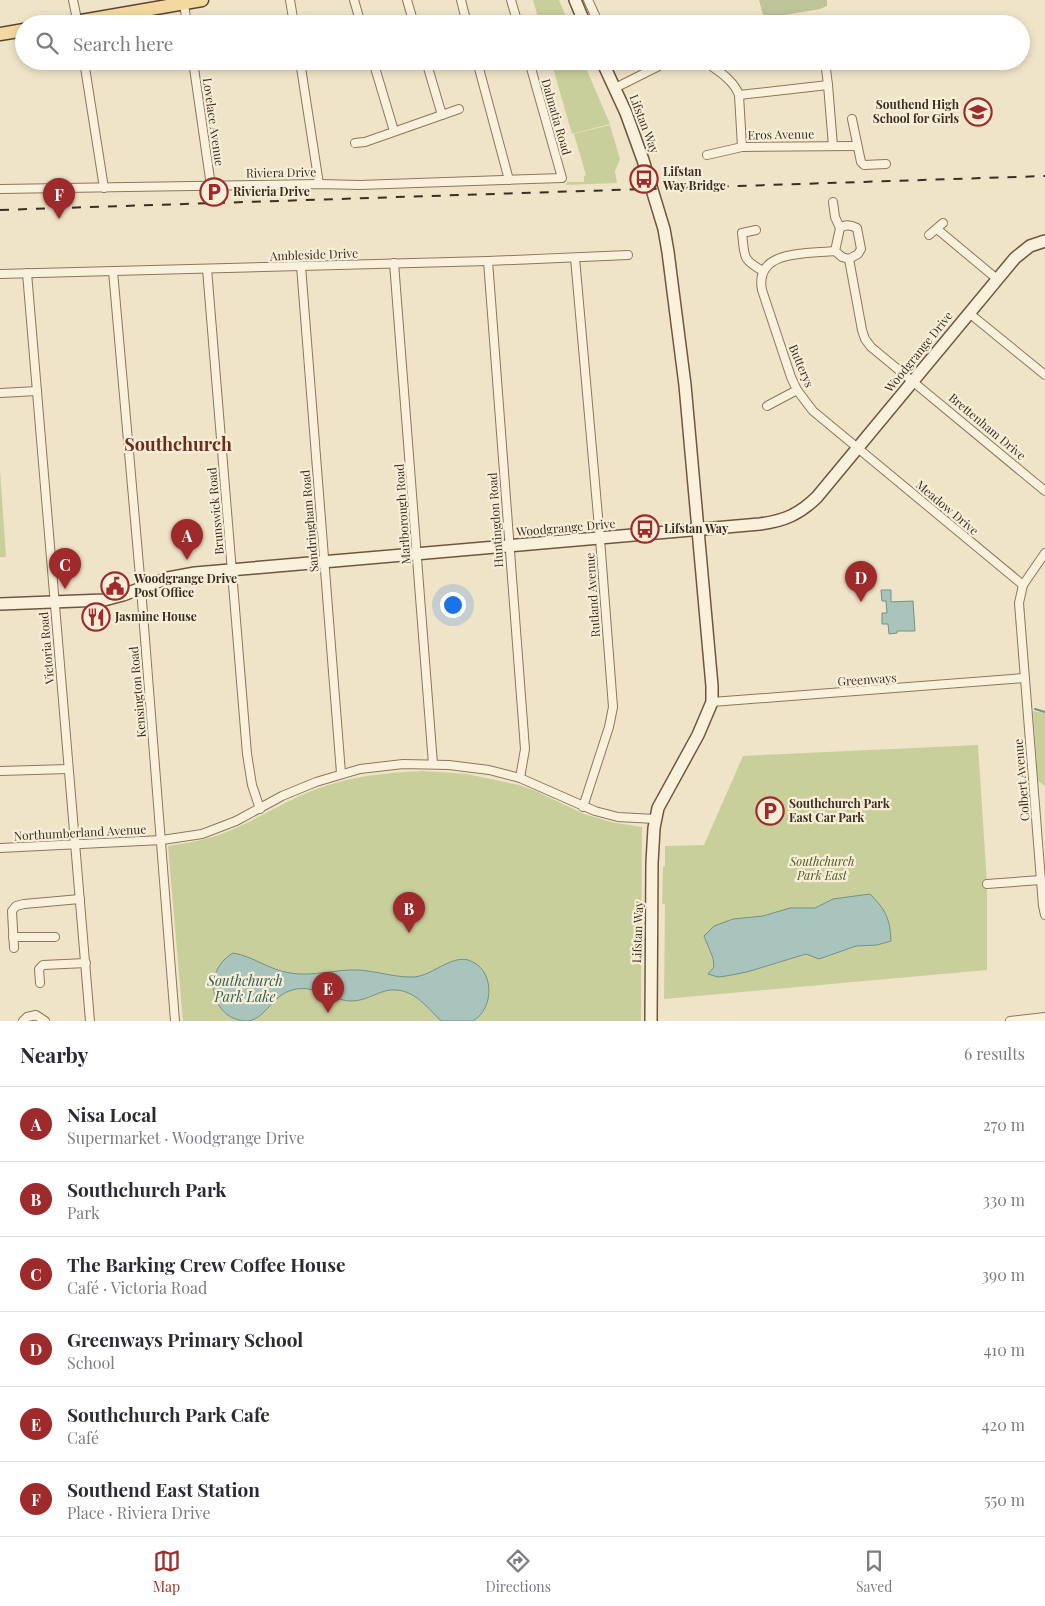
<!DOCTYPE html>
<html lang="en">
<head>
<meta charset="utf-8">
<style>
	:root { --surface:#fff; --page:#f2f2f3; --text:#2b2b33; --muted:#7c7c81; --line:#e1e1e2; --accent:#9e2a2b }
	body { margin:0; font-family:"Playfair Display",serif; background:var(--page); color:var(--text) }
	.you { position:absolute; left:452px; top:604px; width:18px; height:18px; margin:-12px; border:4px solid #fff; border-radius:50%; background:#1a73e8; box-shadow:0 0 0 8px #1a73e833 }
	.badge { display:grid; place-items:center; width:32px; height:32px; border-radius:50%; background:var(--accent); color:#fff; font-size:16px; font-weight:700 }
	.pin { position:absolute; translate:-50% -41px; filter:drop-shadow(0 1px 2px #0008) }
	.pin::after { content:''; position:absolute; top:26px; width:18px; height:15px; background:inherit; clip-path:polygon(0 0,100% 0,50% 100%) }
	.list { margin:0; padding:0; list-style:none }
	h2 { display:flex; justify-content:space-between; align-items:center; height:65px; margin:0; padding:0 20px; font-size:21px }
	h2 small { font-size:16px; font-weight:400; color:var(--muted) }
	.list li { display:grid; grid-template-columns:32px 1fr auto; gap:15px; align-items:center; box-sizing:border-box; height:75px; padding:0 20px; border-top:1px solid var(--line) }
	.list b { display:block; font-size:19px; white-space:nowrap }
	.list p { margin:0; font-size:16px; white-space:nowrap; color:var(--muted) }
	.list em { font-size:16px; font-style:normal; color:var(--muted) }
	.icon { flex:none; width:28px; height:28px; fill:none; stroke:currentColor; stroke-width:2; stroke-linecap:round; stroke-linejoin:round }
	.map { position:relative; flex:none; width:1045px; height:1021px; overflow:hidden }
	.search { position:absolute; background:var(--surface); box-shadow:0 2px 8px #0003; left:15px; right:15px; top:15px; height:55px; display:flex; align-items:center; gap:12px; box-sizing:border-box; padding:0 18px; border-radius:28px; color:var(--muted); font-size:19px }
	.sheet { height:515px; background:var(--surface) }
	nav { display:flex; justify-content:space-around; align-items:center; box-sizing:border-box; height:70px; border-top:1px solid var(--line); background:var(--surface); font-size:14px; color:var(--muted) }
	nav a { display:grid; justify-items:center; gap:2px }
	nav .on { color:var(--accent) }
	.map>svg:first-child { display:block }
	.green { fill:#c9cf9b }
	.cemetery { fill:#bfc49a }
	.water { fill:#a9c4bc; stroke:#6f938a }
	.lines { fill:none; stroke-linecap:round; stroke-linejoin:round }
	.stream { stroke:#6f938a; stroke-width:2 }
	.street-casing { stroke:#8d765c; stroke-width:10 }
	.secondary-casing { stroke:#6f573f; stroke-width:14 }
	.primary-casing { stroke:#5b4430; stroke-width:15 }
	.street { stroke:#faf1dc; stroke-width:8 }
	.secondary { stroke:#faf1dc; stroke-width:11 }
	.primary { stroke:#f3d9a0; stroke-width:12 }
	.rail { stroke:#3d2e20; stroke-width:2; stroke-dasharray:9 9; stroke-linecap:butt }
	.labels { text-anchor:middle; stroke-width:4.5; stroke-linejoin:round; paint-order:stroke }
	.poi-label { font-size:12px; font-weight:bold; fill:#3d2e20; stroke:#f7eed8; text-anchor:start }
	.street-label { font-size:12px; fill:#3d2e20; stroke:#f7eed8 }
	.park-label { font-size:12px; font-style:italic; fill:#4d5a26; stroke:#f7eed8 }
	.water-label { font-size:14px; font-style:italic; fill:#2f5d5a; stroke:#f7eed8 }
	.district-label { font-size:18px; font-weight:bold; fill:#6b2e1e; stroke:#f7eed8 }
</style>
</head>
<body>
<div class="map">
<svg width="1045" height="1021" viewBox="0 0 1045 1021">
	<rect width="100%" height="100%" fill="#f0e4c8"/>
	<g class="green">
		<path d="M533,0H559L569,24H540Z"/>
		<path d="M551,61H583L610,124L572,134Z"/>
		<path d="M610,125L620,159L615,171L617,183L566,185L567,182H584V176L586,175L574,134Z"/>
		<path d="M0,470L6,557H0Z"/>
		<path d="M1033,711L1045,713V786L1038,781Z"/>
		<path d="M978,745L987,884V970L664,999L665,904H662L663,867L665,866V846L704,845L743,756Z"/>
		<path d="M423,771L467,774L519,785L538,792L584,814L611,822L642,827L641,1021H183L168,846C187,843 206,840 224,833C255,821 283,802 314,790C351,776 384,773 423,771Z"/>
	</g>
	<path class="cemetery" d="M759,0H827V6L820,9L767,18L763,15Z"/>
	<g class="water">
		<path d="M881,590H891V602L913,601L915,631H897V633L889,634L888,624H882V613H887L886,601H882Z"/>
		<path d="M870,894C886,910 890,919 891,941L877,945L856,946L819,959L806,954L747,972L726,976L718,977L708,974L714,967L713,958L704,936L714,926L733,919L763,916L790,908H815L833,899Z"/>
		<path d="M233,953C253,956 269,970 290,973C313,977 335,969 358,970C376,971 393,977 411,977C430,978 450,955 468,960C495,968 495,1008 473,1021H441C431,1011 420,997 406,992C383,984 372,1001 351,1001C329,1000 313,982 289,991C271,998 264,1020 247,1021C212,1021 200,972 233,953Z"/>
	</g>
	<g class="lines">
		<path class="stream" d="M1035,709L1045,712"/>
		<g class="street-casing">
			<g id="street">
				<path d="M73,0L78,24"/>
				<path d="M290,0L294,24"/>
				<path d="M354,0L361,24"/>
				<path d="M407,0L414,24"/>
				<path d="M461,0L467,24"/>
				<path d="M511,0L518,24"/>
				<path d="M588,0L599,24"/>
				<path d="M184,4L187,24"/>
				<path d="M84,61L104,188"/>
				<path d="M193,61L211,186"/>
				<path d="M300,61L319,184"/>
				<path d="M373,61L394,131"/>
				<path d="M426,61L442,115"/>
				<path d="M477,61L509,180"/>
				<path d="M704,61C717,70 734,80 739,95L742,147"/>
				<path d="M825,61L828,85L833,146"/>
				<path d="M615,88L669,61"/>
				<path d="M739,95L828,85"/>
				<path d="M852,119L861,162L864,165L886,164"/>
				<path d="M355,143L365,142L459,109"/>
				<path d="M707,155L742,147L857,146"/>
				<path d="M0,189L319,184L360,185L562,178L529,61"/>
				<path d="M833,202L835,217L840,228"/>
				<path d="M937,229L997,279"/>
				<path d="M756,230L742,233C745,256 741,259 763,271"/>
				<path d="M929,235L943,223"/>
				<path d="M835,251L840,228C845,224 851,225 857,228L861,249L858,254L849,259"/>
				<path d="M575,258L600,539L613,707L609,727L583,807"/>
				<path d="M488,261L525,749L520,778"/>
				<path d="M394,263L433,764"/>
				<path d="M301,266L341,773"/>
				<path d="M207,269L247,754L252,785L260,809"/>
				<path d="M113,271L141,588L175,1021"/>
				<path d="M27,273L90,1021"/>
				<path d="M0,274L488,261L628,255"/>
				<path d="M969,313L1045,375"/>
				<path d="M0,393L37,391"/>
				<path d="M767,406L797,390"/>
				<path d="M1045,553L1023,585L1019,603L1043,906L1045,915"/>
				<path d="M1023,585L813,411L797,390L791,377L762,290C754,249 809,254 835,251L842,257L849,259L862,330L865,339L871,347L1045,491"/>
				<path d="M712,702L1024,678"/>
				<path d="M0,771L68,769"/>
				<path d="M0,848L162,840L202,834L236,821L282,796L316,782L360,769L403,764L449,765L489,770L520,778L595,811L618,817L655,819"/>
				<path d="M987,884L1041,880"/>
				<path d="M13,937H55"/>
				<path d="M14,948L12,911L16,906L24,904L80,899"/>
				<path d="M40,983L39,969L43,965L86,963"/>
				<path d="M23,1021L27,1017L36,1015L45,1021"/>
				<path d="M1010,1021L1045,1017"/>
			</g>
		</g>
		<g class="secondary-casing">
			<g id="secondary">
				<path d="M575,0L585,24"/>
				<path d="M602,61L626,113L643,160L664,229L668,252L685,385L712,686V702L698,735L658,808L654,828L652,863L651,1021"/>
				<path d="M0,604L104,600L123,595L168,578L195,573L760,524C784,521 800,514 817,497L1015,258L1030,246L1045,241"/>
			</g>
		</g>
		<g class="primary-casing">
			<g id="primary">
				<path d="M64,24L202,0"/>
				<path d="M0,34L24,30"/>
			</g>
		</g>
		<use href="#street" class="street"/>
		<use href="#secondary" class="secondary"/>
		<use href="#primary" class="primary"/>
		<path class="rail" d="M0,210L1045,176"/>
	</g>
	<defs>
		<g id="school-ring" transform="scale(1.4375)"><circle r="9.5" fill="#f7eed8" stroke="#9e2a2b" stroke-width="1.5"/><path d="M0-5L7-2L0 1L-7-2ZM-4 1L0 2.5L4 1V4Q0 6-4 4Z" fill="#9e2a2b"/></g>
		<g id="bus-ring" transform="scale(1.4375)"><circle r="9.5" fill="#f7eed8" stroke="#9e2a2b" stroke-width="1.5"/><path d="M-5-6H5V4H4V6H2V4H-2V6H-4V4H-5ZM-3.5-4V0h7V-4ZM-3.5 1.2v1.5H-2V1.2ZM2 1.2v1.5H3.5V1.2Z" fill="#9e2a2b"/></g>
		<g id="parking-ring" transform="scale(1.4375)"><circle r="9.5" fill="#f7eed8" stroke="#9e2a2b" stroke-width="1.5"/><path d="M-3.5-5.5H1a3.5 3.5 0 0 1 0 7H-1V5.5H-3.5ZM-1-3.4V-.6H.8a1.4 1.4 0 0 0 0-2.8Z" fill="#9e2a2b"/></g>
		<g id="civic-ring" transform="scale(1.4375)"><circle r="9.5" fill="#f7eed8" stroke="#9e2a2b" stroke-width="1.5"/><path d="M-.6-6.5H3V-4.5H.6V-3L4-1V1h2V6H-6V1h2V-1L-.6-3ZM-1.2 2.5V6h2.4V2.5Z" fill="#9e2a2b"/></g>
		<g id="restaurant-ring" transform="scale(1.4375)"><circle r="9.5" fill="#f7eed8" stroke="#9e2a2b" stroke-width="1.5"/><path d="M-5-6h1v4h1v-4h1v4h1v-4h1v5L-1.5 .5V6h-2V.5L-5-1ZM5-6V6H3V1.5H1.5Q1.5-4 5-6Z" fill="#9e2a2b"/></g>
	</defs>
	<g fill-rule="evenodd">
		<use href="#school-ring" x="978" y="112"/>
		<use href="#bus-ring" x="644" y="179"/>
		<use href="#parking-ring" x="214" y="192"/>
		<use href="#bus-ring" x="645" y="529"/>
		<use href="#civic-ring" x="115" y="586"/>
		<use href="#restaurant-ring" x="96" y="617"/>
		<use href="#parking-ring" x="770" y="811"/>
	</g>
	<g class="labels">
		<g class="poi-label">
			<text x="959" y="109" text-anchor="end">Southend High<tspan x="959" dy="14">School for Girls</tspan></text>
			<text x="663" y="176">Lifstan<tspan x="663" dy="14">Way Bridge</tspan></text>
			<text x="233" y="196">Rivieria Drive</text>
			<text x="664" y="533">Lifstan Way</text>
			<text x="134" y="583">Woodgrange Drive<tspan x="134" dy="14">Post Office</tspan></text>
			<text x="115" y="621">Jasmine House</text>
			<text x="789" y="808">Southchurch Park<tspan x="789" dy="14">East Car Park</tspan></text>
		</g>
		<g class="street-label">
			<text transform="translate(556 117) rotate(74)" y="4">Dalmatia Road</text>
			<text transform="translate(213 122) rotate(82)" y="4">Lovelace Avenue</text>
			<text transform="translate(644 124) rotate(69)" y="4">Lifstan Way</text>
			<text transform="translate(781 135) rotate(-1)" y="4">Eros Avenue</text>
			<text transform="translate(281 173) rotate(-1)" y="4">Riviera Drive</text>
			<text transform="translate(314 255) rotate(-2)" y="4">Ambleside Drive</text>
			<text transform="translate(919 352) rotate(-51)" y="4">Woodgrange Drive</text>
			<text transform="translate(801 366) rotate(67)" y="4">Butterys</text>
			<text transform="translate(987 427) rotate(40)" y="4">Brettenham Drive</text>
			<text transform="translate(947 508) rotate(40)" y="4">Meadow Drive</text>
			<text transform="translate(216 511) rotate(-95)" y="4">Brunswick Road</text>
			<text transform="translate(403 514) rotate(-94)" y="4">Marlborough Road</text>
			<text transform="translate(496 520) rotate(-94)" y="4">Huntingdon Road</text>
			<text transform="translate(310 521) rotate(-95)" y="4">Sandringham Road</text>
			<text transform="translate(566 528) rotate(-5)" y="4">Woodgrange Drive</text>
			<text transform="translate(593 595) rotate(-94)" y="4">Rutland Avenue</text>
			<text transform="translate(47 648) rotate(-95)" y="4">Victoria Road</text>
			<text transform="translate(867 680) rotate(-4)" y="4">Greenways</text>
			<text transform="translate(138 692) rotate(-95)" y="4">Kensington Road</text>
			<text transform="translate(1022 780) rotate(-95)" y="4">Colbert Avenue</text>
			<text transform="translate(80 833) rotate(-3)" y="4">Northumberland Avenue</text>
			<text transform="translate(638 932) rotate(-88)" y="4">Lifstan Way</text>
		</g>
		<g class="park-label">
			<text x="822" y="866">Southchurch<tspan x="822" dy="14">Park East</tspan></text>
		</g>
		<g class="water-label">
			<text x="245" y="986">Southchurch<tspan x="245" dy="16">Park Lake</tspan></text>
		</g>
		<g class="district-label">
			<text x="178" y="451">Southchurch</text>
		</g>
	</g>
</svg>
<div class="you"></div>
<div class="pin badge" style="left:187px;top:560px">A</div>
<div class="pin badge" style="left:409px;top:933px">B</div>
<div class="pin badge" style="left:65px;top:589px">C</div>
<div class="pin badge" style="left:861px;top:602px">D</div>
<div class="pin badge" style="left:328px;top:1013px">E</div>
<div class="pin badge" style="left:59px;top:219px">F</div>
<div class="search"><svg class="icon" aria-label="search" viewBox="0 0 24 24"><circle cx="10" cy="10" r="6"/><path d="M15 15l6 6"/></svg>Search here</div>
</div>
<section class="sheet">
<h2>Nearby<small>6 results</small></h2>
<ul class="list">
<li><span class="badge">A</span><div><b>Nisa Local</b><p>Supermarket · Woodgrange Drive</p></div><em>270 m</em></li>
<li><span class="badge">B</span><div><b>Southchurch Park</b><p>Park</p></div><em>330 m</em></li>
<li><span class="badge">C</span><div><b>The Barking Crew Coffee House</b><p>Café · Victoria Road</p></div><em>390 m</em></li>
<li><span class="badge">D</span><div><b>Greenways Primary School</b><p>School</p></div><em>410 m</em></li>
<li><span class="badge">E</span><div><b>Southchurch Park Cafe</b><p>Café</p></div><em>420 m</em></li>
<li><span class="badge">F</span><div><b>Southend East Station</b><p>Place · Riviera Drive</p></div><em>550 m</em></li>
</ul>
</section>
<nav>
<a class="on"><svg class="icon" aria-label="map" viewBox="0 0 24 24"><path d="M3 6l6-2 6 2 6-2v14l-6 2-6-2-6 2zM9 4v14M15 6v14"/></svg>Map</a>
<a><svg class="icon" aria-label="directions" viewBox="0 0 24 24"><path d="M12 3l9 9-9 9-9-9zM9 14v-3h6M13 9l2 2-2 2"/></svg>Directions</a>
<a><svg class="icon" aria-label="saved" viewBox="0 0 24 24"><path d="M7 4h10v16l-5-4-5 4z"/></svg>Saved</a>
</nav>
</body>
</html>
